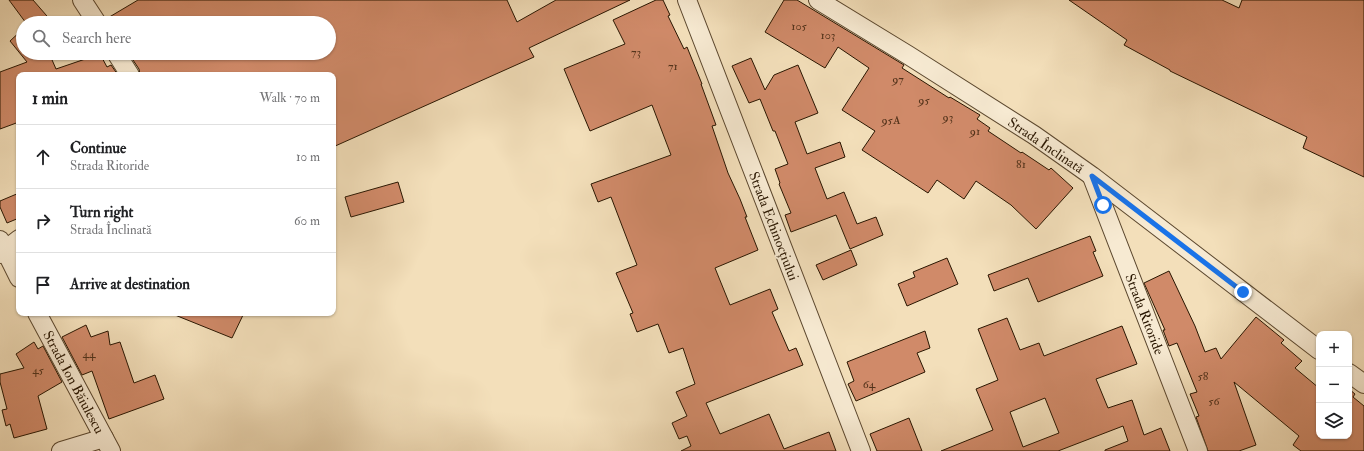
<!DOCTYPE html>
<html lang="en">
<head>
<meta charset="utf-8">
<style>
	:root { --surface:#fff; --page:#f2f2f2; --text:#202124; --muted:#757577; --line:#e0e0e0 }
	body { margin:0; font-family:"IM FELL Double Pica",serif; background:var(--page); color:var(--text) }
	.controls { position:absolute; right:12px; bottom:12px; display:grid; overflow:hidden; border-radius:8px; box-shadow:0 1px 3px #0004 }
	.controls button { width:36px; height:36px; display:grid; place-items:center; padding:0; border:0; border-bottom:1px solid var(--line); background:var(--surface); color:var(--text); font:20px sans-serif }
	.stop { position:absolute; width:12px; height:12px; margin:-9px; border:3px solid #1a73e8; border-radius:50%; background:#fff }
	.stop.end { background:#1a73e8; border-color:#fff; box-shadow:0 1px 4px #0008 }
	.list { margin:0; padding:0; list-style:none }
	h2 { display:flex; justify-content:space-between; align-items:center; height:52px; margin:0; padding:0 16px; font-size:17px }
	h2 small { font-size:13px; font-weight:400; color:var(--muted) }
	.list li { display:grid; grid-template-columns:26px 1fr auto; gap:12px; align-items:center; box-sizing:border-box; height:64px; padding:0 16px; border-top:1px solid var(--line) }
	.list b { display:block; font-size:15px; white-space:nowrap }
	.list p { margin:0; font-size:13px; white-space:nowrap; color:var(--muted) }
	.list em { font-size:13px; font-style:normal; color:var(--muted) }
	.icon { flex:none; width:22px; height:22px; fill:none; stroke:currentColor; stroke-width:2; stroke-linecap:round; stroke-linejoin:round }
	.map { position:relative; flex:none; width:1364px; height:451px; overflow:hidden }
	.search { position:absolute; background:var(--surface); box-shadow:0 1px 3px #0004; left:16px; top:16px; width:320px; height:44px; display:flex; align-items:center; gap:10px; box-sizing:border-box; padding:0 14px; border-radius:22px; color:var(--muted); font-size:15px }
	.panel { position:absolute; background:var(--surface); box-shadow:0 1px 3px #0004; left:16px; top:72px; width:320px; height:244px; border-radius:8px }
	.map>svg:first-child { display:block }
	.building { fill:#d08a69; stroke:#291601; fill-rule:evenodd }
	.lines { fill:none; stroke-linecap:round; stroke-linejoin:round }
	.minor-casing { stroke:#5c482f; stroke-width:20 }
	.minor { stroke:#f7ead2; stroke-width:18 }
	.route { stroke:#1a73e8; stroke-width:5 }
	.labels { text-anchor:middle; stroke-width:3.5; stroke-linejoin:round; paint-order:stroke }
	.number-label { font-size:12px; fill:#53331b }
	.street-label { font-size:14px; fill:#291601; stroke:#f7ead2 }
</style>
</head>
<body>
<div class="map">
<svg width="1364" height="451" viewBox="0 0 1364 451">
	<rect width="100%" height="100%" fill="#f3dfba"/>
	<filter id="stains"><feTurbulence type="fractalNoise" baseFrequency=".005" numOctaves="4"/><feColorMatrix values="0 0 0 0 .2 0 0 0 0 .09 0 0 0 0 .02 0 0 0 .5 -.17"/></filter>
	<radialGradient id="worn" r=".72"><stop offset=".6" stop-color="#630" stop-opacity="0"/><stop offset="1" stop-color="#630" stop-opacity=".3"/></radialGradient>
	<g class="building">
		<path d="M9,0H33L53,23H26Z"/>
		<path d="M138,0H507L517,22L556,0H630L529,48L534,57L333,147V75H140L139,69L129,54L132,53H329V23H107L106,19Z"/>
		<path d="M656,0H663L670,15L668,16L684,49L687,47L702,84H701L716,125L712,126L728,173L740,199L747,217H745L758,250L715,268L730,305L770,289L778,309L772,312L789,351L796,348L803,365L706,403L720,434L769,414L784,449L829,432L836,451H681L691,446L687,436L679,439L672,423L687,416L676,392L695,384L683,348L669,353L658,324L637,332L630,314L633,313L616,273L637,265L611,197L598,202L591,184L671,155L652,105L590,131L564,69L625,44L613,20Z"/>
		<path d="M784,0H797L904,65L902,68L949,98L950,97L980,115L977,119L990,128L988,131L1021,153L1022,152L1049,170L1051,168L1073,188L1036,229L1011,205L976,181L964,199L937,180L928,193L862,150L875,131L842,110L869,68L838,47L825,68L765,32Z"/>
		<path d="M1069,0H1222L1239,8L1242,0H1364V177L1303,148L1307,137L1170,71V70L1124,45L1127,40Z"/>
		<path d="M23,29V53H49L56,69L100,54L107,67L111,65L118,75H19V122L0,129V72L27,62L10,41Z"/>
		<path d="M751,58L765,90L774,75L798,65L818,113L795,122L807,154L840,142L845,157L815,168L827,199L844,192L857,224L876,217L883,235L850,249L836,215L791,232L785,215L791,213L779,184L780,183L775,169L788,164L775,131H773L760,99L749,103L732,66Z"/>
		<path d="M398,182L404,202L351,217L345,197Z"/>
		<path d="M19,193V218L7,223L0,207V201Z"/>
		<path d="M1090,236L1096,251L1093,252L1103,276L1038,302L1028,278L994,291L988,275Z"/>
		<path d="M851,250L857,265L823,280L816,265Z"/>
		<path d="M947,258L958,284L907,306L898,284L915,277L913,272Z"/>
		<path d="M1169,271L1195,326L1205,352L1216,348L1221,359L1256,317L1284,340L1281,343L1302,361L1295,368L1319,388V436H1349V389L1355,394L1353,397L1364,406V451H1301L1293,445L1299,436L1234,382L1256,445L1239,451H1208L1196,417L1199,416L1190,394L1197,392L1177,343L1169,346L1163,330H1165L1144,283Z"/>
		<path d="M170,313H244L232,338Z"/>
		<path d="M1007,318L1020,350L1039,343L1044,356L1122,326L1137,364L1096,379L1108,408L1132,400L1144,435L1161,428L1170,451H1105V450L1128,441L1123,426L1058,451H941L993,430L976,389L998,380L978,329ZM1045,398L1059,433L1023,447L1010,412Z"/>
		<path d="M86,325L91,337L108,331L110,345L120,342L134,383L155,375L164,399L109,419L92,371L82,375L62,337Z"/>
		<path d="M925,331L930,348L917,353L925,372L856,401L848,384L854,381L847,362Z"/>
		<path d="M34,342L38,349L43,346L62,382L38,396L47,429L14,438L10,424L6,426L2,410L7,409L0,382V374L24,368L16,354Z"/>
		<path d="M909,418L922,451H877L870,434Z"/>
	</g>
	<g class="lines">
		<g class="minor-casing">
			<g id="minor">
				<path d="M82,0L97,23"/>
				<path d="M687,0L861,451"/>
				<path d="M818,0L908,55L1034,135L1092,176L1319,350"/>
				<path d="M116,53L130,75"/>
				<path d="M1092,177L1198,451"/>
				<path d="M0,240L19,278"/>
				<path d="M0,254L19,239"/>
				<path d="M37,313L111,451"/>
				<path d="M1349,373L1364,384"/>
				<path d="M61,451L104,438"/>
			</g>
		</g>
		<use href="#minor" class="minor"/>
	</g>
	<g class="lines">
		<path class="route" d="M1103,205L1092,176L1243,292"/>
	</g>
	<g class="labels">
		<g class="number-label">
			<text x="799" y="30">105</text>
			<text x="828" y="39">103</text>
			<text x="636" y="56">73</text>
			<text x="673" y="70">71</text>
			<text x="898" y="83">97</text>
			<text x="924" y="104">95</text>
			<text x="948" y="121">93</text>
			<text x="891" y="124">95A</text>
			<text x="975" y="135">91</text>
			<text x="1021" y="168">81</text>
			<text x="89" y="358">44</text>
			<text x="38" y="374">45</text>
			<text x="1203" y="380">58</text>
			<text x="869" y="388">64</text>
			<text x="1214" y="405">56</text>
		</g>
		<g class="street-label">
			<text transform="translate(1046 145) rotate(34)" y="5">Strada Înclinată</text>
			<text transform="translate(774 226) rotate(69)" y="5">Strada Echinocțiului</text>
			<text transform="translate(1145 314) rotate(69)" y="5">Strada Ritoride</text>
			<text transform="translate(74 382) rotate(62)" y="5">Strada Ion Băiulescu</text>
		</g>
	</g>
	<rect width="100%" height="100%" filter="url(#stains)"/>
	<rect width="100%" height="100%" fill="url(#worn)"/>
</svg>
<div class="controls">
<button>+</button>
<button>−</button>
<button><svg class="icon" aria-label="layers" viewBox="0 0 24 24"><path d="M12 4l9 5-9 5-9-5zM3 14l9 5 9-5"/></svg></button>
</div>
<div class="stop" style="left:1103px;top:205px"></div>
<div class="stop end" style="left:1243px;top:292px"></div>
<div class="search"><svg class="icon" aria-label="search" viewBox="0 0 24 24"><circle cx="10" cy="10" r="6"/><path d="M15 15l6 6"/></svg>Search here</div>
<section class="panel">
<h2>1 min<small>Walk · 70 m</small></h2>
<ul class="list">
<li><svg class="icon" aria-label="ahead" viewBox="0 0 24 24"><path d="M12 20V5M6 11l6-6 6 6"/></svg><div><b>Continue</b><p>Strada Ritoride</p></div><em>10 m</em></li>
<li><svg class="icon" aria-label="right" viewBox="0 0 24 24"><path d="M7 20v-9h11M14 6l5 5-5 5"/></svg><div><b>Turn right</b><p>Strada Înclinată</p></div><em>60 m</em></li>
<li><svg class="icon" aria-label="arrive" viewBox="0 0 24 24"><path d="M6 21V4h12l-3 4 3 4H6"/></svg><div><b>Arrive at destination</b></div></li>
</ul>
</section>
</div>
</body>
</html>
